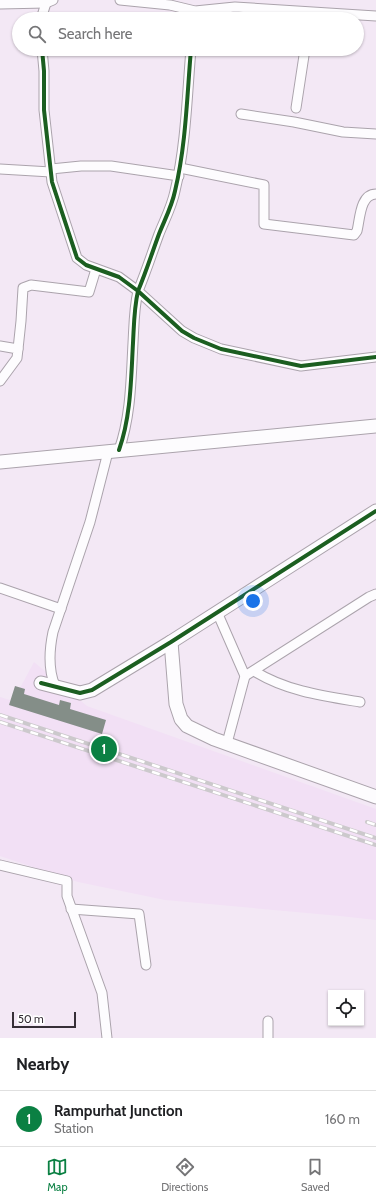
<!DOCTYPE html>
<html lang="en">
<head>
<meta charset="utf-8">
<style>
	:root { --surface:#fff; --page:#f6f6f6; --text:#202124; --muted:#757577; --line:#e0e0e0; --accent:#0b8043 }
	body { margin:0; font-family:Cabin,sans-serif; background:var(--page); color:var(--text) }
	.controls { position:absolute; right:12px; bottom:12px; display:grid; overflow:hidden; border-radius:0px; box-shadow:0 1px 3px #0004 }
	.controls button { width:36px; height:36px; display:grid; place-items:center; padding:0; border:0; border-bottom:1px solid var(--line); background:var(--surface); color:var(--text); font:20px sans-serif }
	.scale { position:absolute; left:12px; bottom:10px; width:64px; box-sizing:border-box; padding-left:4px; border:2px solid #362f37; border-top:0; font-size:11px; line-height:14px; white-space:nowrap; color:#362f37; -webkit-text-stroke:3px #fff; paint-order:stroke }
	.you { position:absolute; left:253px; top:601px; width:14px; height:14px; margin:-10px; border:3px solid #fff; border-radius:50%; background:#1a73e8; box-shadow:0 0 0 6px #1a73e833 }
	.badge { display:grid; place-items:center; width:26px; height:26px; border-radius:50%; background:var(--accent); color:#fff; font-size:13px; font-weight:700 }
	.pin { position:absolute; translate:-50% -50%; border:2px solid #fff; box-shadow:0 1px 4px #0006 }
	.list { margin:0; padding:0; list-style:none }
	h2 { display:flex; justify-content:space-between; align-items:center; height:52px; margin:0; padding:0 16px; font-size:17px }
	h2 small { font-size:13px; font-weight:400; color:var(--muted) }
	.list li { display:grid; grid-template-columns:26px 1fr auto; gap:12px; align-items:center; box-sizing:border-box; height:56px; padding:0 16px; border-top:1px solid var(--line) }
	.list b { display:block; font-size:15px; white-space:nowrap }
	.list p { margin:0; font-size:13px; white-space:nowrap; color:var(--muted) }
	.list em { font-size:13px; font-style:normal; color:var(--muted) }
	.icon { flex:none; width:22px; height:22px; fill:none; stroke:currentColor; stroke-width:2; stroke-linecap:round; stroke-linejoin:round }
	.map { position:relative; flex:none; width:376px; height:1038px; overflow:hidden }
	.search { position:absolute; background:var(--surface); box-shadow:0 1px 3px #0004; left:12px; right:12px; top:12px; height:44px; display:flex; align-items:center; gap:10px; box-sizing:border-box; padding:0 14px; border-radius:22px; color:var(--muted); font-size:15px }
	.sheet { height:108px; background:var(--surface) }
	nav { display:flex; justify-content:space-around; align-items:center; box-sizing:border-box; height:56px; border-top:1px solid var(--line); background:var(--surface); font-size:11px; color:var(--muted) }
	nav a { display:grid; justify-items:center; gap:2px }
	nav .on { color:var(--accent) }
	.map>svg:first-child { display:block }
	.built { fill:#f2e0f5 }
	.building { fill:#848e88 }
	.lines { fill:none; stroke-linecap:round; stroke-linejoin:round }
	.street-casing { stroke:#aba3ac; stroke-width:11 }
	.secondary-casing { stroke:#aba3ac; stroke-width:15 }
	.street { stroke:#fdfcfe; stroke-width:9 }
	.secondary { stroke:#fdfcfe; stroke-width:13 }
	.rail-casing { stroke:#ccc9cc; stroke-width:4 }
	.rail { stroke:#fff; stroke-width:2.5; stroke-dasharray:8; stroke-linecap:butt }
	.cycleway-casing { stroke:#fff; stroke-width:6 }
	.cycleway { stroke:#1b5e20; stroke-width:4 }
</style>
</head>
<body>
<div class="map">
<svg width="376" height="1038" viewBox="0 0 376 1038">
	<rect width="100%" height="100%" fill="#f3e8f5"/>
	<path class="built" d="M34,662L87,706L376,809V920L340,916L165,900L78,882L0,856V697L13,701Z"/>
	<path class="building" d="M15,686L25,689L24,694L59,705L60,700L71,703L70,709L106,720L102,734L9,705Z"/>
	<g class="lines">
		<g class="street-casing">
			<g id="street">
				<path d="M120,0L170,5L195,11L235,7L376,16"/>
				<path d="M0,4L46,3L53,0"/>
				<path d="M41,19L46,3"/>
				<path d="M42,49L44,71V110L52,182L77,258L86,265L119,277L138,291C134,308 134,325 133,343C131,379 131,416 119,450"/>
				<path d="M191,49C187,96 186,145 175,191C172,206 165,219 159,234C152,253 146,272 138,291L182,331L194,338L221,349L301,366L376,357"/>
				<path d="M296,108L305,49"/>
				<path d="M241,114L294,122L343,132L376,134"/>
				<path d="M180,168L264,185V224L354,235L357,231C360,219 360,194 376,194"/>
				<path d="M0,169L51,172"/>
				<path d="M51,169L81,166H111L179,176"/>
				<path d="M0,346L18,349L17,358L0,381"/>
				<path d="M18,349L21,321L23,288L31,285L89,292L96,269"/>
				<path d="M0,588L61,609"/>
				<path d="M217,612L245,676L227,743"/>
				<path d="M254,671C286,691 323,696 360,702"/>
				<path d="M245,676L369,597L376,594"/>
				<path d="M55,686C48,669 49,651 53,632L90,522L108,452"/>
				<path d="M0,865L67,881V896L102,993L107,1038"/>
				<path d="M71,909L139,914L146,965"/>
				<path d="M268,1021V1038"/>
			</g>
		</g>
		<g class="secondary-casing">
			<g id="secondary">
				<path d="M0,462L376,426"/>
				<path d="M171,642L176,704L181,719L187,726L214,739L376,797"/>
				<path d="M41,683L80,693L92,690L171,642L376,511"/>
			</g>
		</g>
		<use href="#street" class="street"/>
		<use href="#secondary" class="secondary"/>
		<g class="rail-casing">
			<g id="rail">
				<path d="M0,715L376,838"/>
				<path d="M0,722L376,845"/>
				<path d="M367,822L376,825"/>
			</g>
		</g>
		<use href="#rail" class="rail"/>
		<g class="cycleway-casing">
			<g id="cycleway">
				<path d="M42,49L44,71V110L52,182L77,258L86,265L119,277L138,291C134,308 134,325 133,343C131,379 131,416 119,450"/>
				<path d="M191,49C187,96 186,145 175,191C172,206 165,219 159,234C152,253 146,272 138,291L182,331L194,338L221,349L301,366L376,357"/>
				<path d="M41,683L80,693L92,690L171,642L376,511"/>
			</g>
		</g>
		<use href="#cycleway" class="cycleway"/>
	</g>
</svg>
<div class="controls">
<button><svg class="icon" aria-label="locate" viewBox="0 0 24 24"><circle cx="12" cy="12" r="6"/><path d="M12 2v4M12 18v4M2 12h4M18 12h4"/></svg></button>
</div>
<div class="scale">50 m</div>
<div class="you"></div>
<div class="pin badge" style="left:104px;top:749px">1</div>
<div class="search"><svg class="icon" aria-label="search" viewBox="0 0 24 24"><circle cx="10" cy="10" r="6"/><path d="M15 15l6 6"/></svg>Search here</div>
</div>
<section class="sheet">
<h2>Nearby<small></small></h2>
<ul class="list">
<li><span class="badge">1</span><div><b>Rampurhat Junction</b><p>Station</p></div><em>160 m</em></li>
</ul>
</section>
<nav>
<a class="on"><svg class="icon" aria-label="map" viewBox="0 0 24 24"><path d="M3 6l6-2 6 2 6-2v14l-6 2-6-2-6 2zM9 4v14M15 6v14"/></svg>Map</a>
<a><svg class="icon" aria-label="directions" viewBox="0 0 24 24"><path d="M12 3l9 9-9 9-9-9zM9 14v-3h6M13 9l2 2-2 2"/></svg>Directions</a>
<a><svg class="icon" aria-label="saved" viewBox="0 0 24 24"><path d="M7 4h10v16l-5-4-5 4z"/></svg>Saved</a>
</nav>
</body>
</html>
